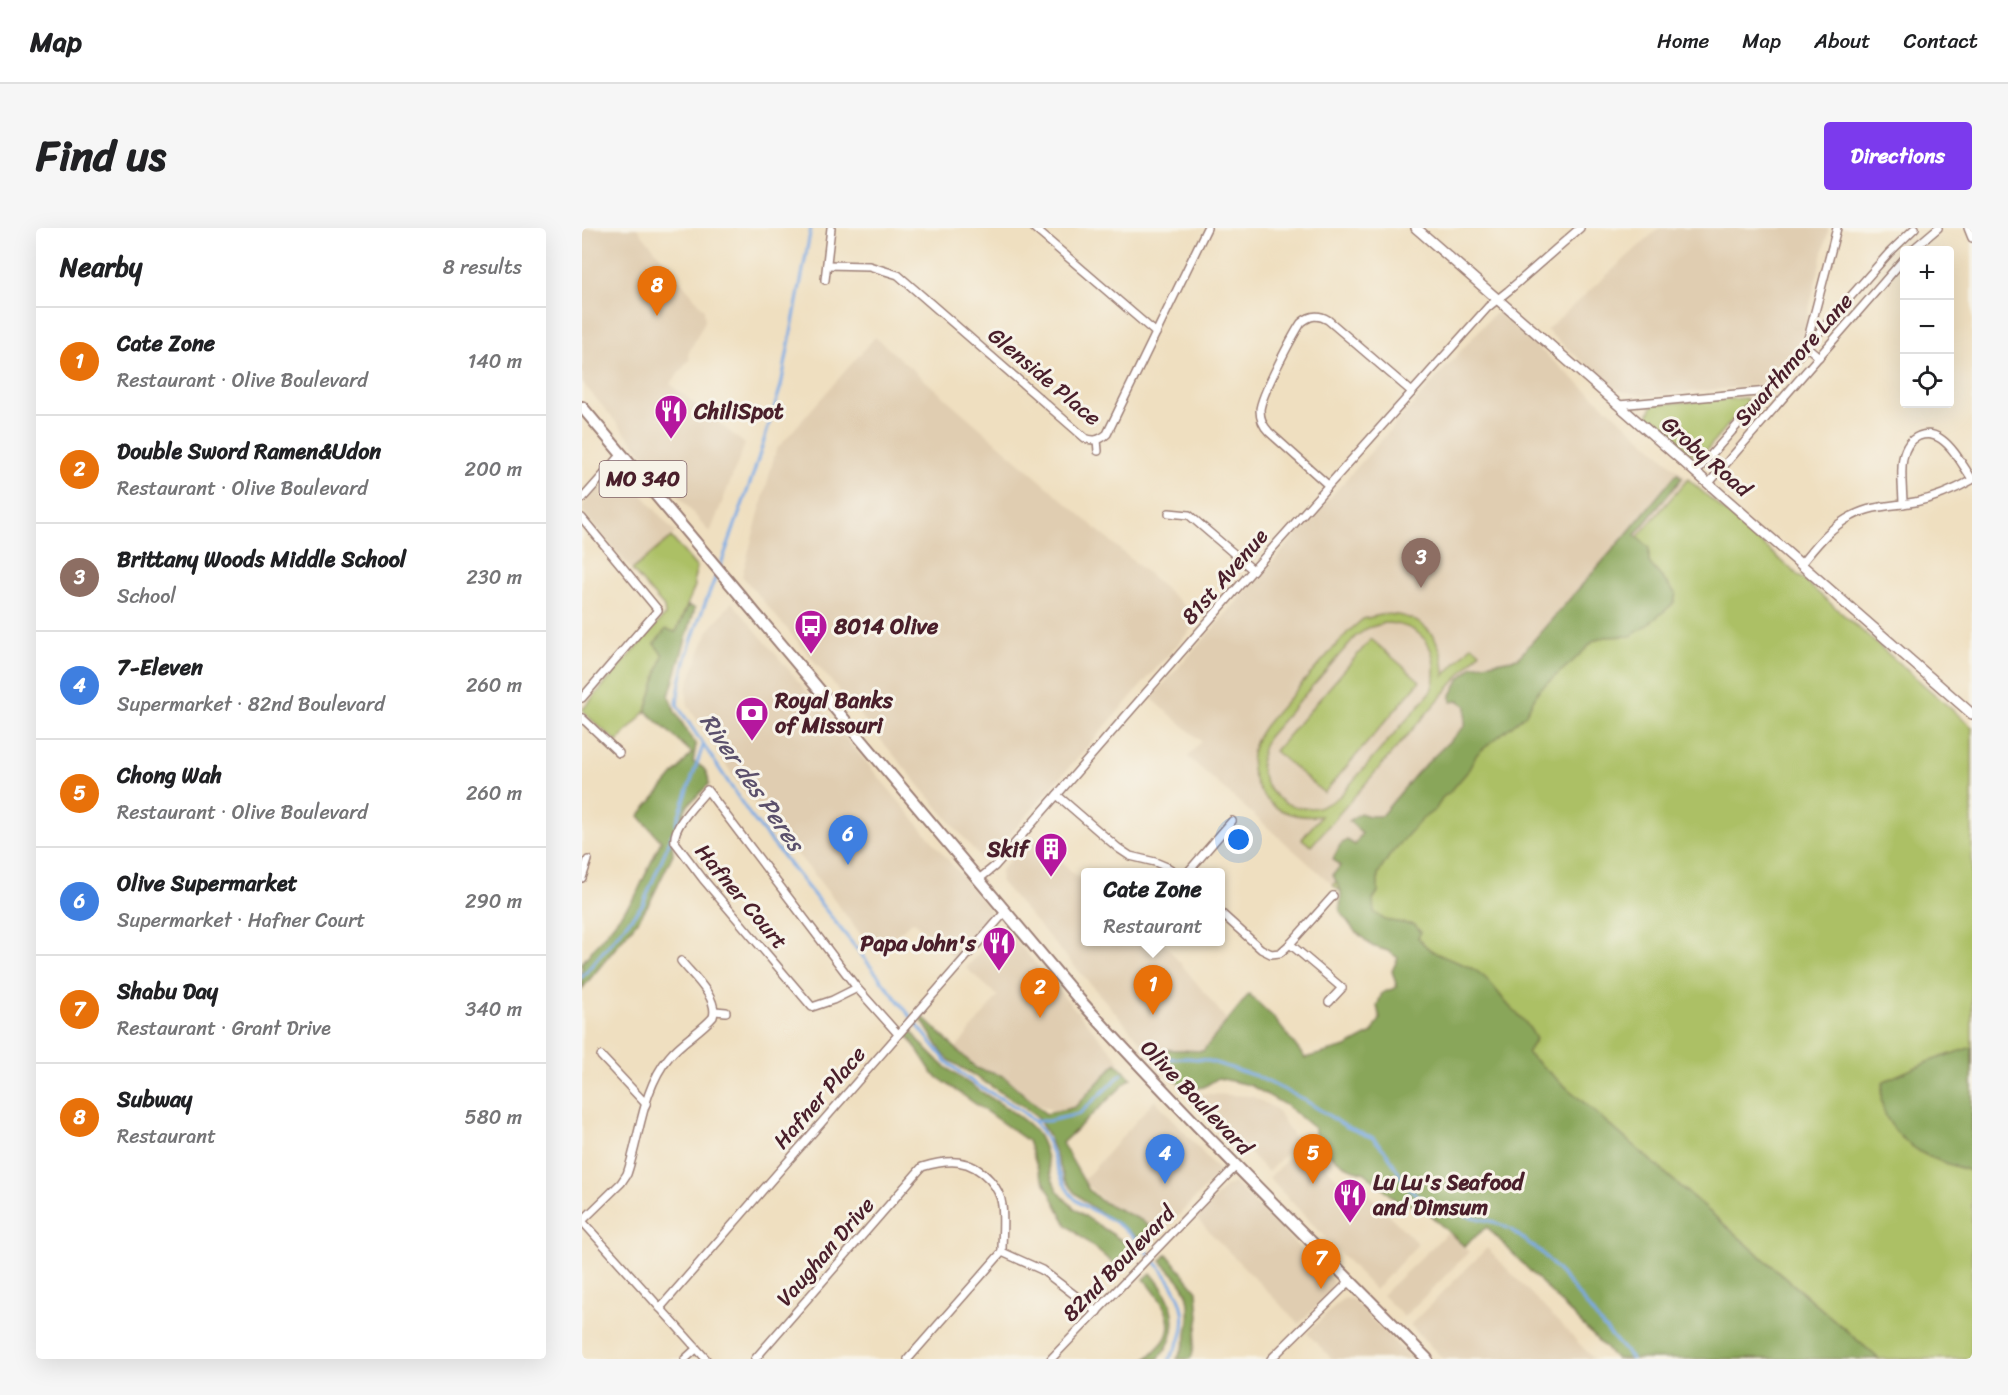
<!DOCTYPE html>
<html lang="en">
<head>
<meta charset="utf-8">
<style>
	:root { --surface:#fff; --page:#f6f6f6; --text:#202124; --muted:#757577; --line:#e0e0e0; --accent:#7c3aed }
	body { margin:0; font-family:Sriracha,sans-serif; background:var(--page); color:var(--text) }
	.controls { position:absolute; right:18px; top:18px; display:grid; overflow:hidden; border-radius:6px; box-shadow:0 6px 24px #0002 }
	.controls button { width:54px; height:54px; display:grid; place-items:center; padding:0; border:0; border-bottom:2px solid var(--line); background:var(--surface); color:var(--text); font:30px sans-serif }
	.you { position:absolute; left:657px; top:612px; width:21px; height:21px; margin:-15px; border:4px solid #fff; border-radius:50%; background:#1a73e8; box-shadow:0 0 0 9px #1a73e833 }
	.badge { display:grid; place-items:center; width:39px; height:39px; border-radius:50%; background:var(--accent); color:#fff; font-size:20px; font-weight:700 }
	.pin { position:absolute; translate:-50% -50px; filter:drop-shadow(0 2px 3px #0008) }
	.pin::after { content:''; position:absolute; top:32px; width:21px; height:18px; background:inherit; clip-path:polygon(0 0,100% 0,50% 100%) }
	.popup { position:absolute; left:499px; top:640px; width:144px; height:78px; box-sizing:border-box; display:grid; place-content:center; border-radius:6px; background:var(--surface); filter:drop-shadow(0 2px 4px #0005); font-size:20px; white-space:nowrap; color:var(--muted) }
	.popup b { font-size:22px; color:var(--text) }
	.popup::after { content:''; position:absolute; left:50%; top:100%; margin-left:-12px; border:12px solid transparent; border-top-color:var(--surface) }
	.list { margin:0; padding:0; list-style:none }
	h2 { display:flex; justify-content:space-between; align-items:center; height:78px; margin:0; padding:0 24px; font-size:26px }
	h2 small { font-size:20px; font-weight:400; color:var(--muted) }
	.list li { display:grid; grid-template-columns:39px 1fr auto; gap:18px; align-items:center; box-sizing:border-box; height:108px; padding:0 24px; border-top:2px solid var(--line) }
	.list b { display:block; font-size:22px; white-space:nowrap }
	.list p { margin:0; font-size:20px; white-space:nowrap; color:var(--muted) }
	.list em { font-size:20px; font-style:normal; color:var(--muted) }
	.icon { flex:none; width:33px; height:33px; fill:none; stroke:currentColor; stroke-width:2; stroke-linecap:round; stroke-linejoin:round }
	.map { position:relative; flex:none; width:1390px; height:1131px; overflow:hidden; border-radius:6px }
	header { display:flex; align-items:center; gap:36px; box-sizing:border-box; height:84px; padding:0 30px; background:var(--surface); border-bottom:2px solid var(--line) }
	header strong { font-size:28px }
	nav { display:flex; gap:33px; margin-inline-start:auto; font-size:21px }
	.intro { display:flex; align-items:center; justify-content:space-between; box-sizing:border-box; height:144px; padding:0 36px }
	h1 { margin:0; font-size:42px }
	.button { padding:15px 27px; border-radius:6px; background:var(--accent); color:#fff; font-size:21px; font-weight:700 }
	main { display:flex; gap:36px; padding:0 36px }
	aside { flex:1; background:var(--surface); border-radius:6px; box-shadow:0 6px 24px #0002 }
	.map>svg:first-child { display:block }
	.built { fill:#e0cdb1 }
	.green { fill:#acc065; stroke:#7b7048; stroke-width:1.5; fill-rule:evenodd }
	.forest { fill:#89a65a; stroke:#6a6242; stroke-width:1.5 }
	.lines { fill:none; stroke-linecap:round; stroke-linejoin:round }
	.stream { stroke:#7aaae4; stroke-width:3 }
	.minor-casing { stroke:#9c7f76; stroke-width:10 }
	.tertiary-casing { stroke:#9c7f76; stroke-width:12 }
	.primary-casing { stroke:#9c7f76; stroke-width:14 }
	.minor { stroke:#fff; stroke-width:7 }
	.tertiary { stroke:#fff; stroke-width:9 }
	.primary { stroke:#fff; stroke-width:10 }
	.labels { text-anchor:middle; stroke-width:6; stroke-linejoin:round; paint-order:stroke }
	.shield { fill:#f7f3e8; stroke:#7e5f64; stroke-width:1.5 }
	.shield-label { font-size:21px; font-weight:bold; fill:#4a1f2b }
	.street-label { font-size:22px; fill:#4a1f2b; stroke:#f7f3e8 }
	.poi-label { font-size:22px; font-weight:bold; fill:#4a1f2b; stroke:#f7f3e8; text-anchor:start }
	.water-label { font-size:24px; font-style:italic; fill:#5b506c; stroke:#f7f3e8 }
</style>
</head>
<body>
<header>
<strong>Map</strong>
<nav><a>Home</a><a>Map</a><a>About</a><a>Contact</a></nav>
</header>
<div class="intro"><h1>Find us</h1><a class="button">Directions</a></div>
<main>
<aside>
<h2>Nearby<small>8 results</small></h2>
<ul class="list">
<li><span class="badge" style="background:#e8710a">1</span><div><b>Cate Zone</b><p>Restaurant · Olive Boulevard</p></div><em>140 m</em></li>
<li><span class="badge" style="background:#e8710a">2</span><div><b>Double Sword Ramen&amp;Udon</b><p>Restaurant · Olive Boulevard</p></div><em>200 m</em></li>
<li><span class="badge" style="background:#8d6e63">3</span><div><b>Brittany Woods Middle School</b><p>School</p></div><em>230 m</em></li>
<li><span class="badge" style="background:#3f7fe0">4</span><div><b>7-Eleven</b><p>Supermarket · 82nd Boulevard</p></div><em>260 m</em></li>
<li><span class="badge" style="background:#e8710a">5</span><div><b>Chong Wah</b><p>Restaurant · Olive Boulevard</p></div><em>260 m</em></li>
<li><span class="badge" style="background:#3f7fe0">6</span><div><b>Olive Supermarket</b><p>Supermarket · Hafner Court</p></div><em>290 m</em></li>
<li><span class="badge" style="background:#e8710a">7</span><div><b>Shabu Day</b><p>Restaurant · Grant Drive</p></div><em>340 m</em></li>
<li><span class="badge" style="background:#e8710a">8</span><div><b>Subway</b><p>Restaurant</p></div><em>580 m</em></li>
</ul>
</aside>
<div class="map">
<svg width="1390" height="1131" viewBox="0 0 1390 1131">
	<rect width="100%" height="100%" fill="#f7f3e8"/>
	<filter id="ink" filterUnits="userSpaceOnUse"><feTurbulence type="fractalNoise" baseFrequency=".0167" numOctaves="2"/><feDisplacementMap in="SourceGraphic" scale="12" xChannelSelector="R" yChannelSelector="G"/><feConvolveMatrix kernelMatrix="1 2 1 2 8 2 1 2 1" color-interpolation-filters="sRGB"/></filter>
	<filter id="wash" filterUnits="userSpaceOnUse"><feTurbulence type="fractalNoise" baseFrequency=".008" numOctaves="4" result="noise"/><feDisplacementMap in="SourceGraphic" scale="24" xChannelSelector="R" yChannelSelector="G"/><feGaussianBlur stdDeviation="1.35" result="paint"/><feColorMatrix in="noise" values="0 0 0 0 0 0 0 0 0 0 0 0 0 0 0 0 0 1.4 0 .05"/><feComposite in="paint" operator="in"/></filter>
	<g filter="url(#wash)">
		<rect width="100%" height="100%" fill="#efdfc0"/>
		<g class="built">
			<path d="M0,0H55L122,81L123,93L106,126L108,131L88,156L163,216L128,305L0,154Z"/>
			<path d="M1077,0H1247L1220,109L1217,115L1184,154L1179,157L1067,168L1039,163L1030,159L964,102Z"/>
			<path d="M914,85L920,88L1106,251L751,657L606,529L619,513L569,470L909,89Z"/>
			<path d="M293,109L618,391L408,629L404,632L398,629L160,348L194,222Z"/>
			<path d="M37,241L41,244L93,305L50,342L0,283L2,276L31,244Z"/>
			<path d="M150,374L409,683L408,689L401,699L374,732L331,693L293,725L232,646L157,557L106,478L104,462L119,421L127,402Z"/>
			<path d="M450,607L503,656L504,714H581L648,796L622,823L566,822L418,653L419,642Z"/>
			<path d="M421,698L538,833L495,880L475,884L454,876L371,824L416,768L384,740Z"/>
			<path d="M608,865L670,868L694,881L715,914L686,944Z"/>
			<path d="M573,872L638,944L569,1016L501,953Z"/>
			<path d="M721,915L763,959L771,951L836,1016L793,1062L687,950Z"/>
			<path d="M652,955L751,1053L749,1064L717,1096L614,990L644,959Z"/>
			<path d="M866,1004L887,1024L822,1089L800,1067Z"/>
			<path d="M905,1020L1012,1131H861L828,1097Z"/>
			<path d="M763,1070L770,1071L829,1131H750L725,1105L759,1072Z"/>
		</g>
		<g class="green">
			<path d="M1164,170L1166,174L1122,225L1114,227L1109,226L1066,188L1070,178L1074,176Z"/>
			<path d="M1106,251L1390,499V1131H1297L751,657Z"/>
			<path d="M89,309L115,340L112,351L113,358L94,404L81,427L64,483L35,514L2,485L1,481L83,387L82,379L50,342Z"/>
			<path d="M803,386C842,387 862,410 862,448L890,417L898,424L729,618L720,611L739,588C717,590 695,586 681,567C671,553 666,535 672,518C678,499 695,485 707,470C727,448 746,426 766,404L781,391ZM803,395C833,396 853,412 852,443C852,452 852,459 847,466L758,568C716,602 659,559 686,509L773,409L786,400Z"/>
			<path d="M789,411L838,453L742,565L693,523Z"/>
		</g>
		<g class="forest">
			<path d="M1095,245L1100,250L1053,307L1067,320V334L1069,337L1094,366L1092,375L1064,398L1049,408L1023,409L1012,413L989,435L957,462L943,487L895,526L886,543L869,563L860,570L854,581L839,592L808,627L796,646V664L791,672L792,684L803,692L833,697L839,704L836,709C852,732 875,730 896,744C911,754 916,766 927,778C940,791 945,794 954,811L945,825L1297,1131H1034L905,999L882,1018L837,977L818,976L783,945L767,940L733,916V901L705,878L668,857L636,850L622,859L604,862L571,829L573,821L621,823L667,766L692,790L723,830L764,819L790,805L798,791L795,778L800,765L815,759L810,743L816,730L806,723L790,718L771,701L758,683L759,663L751,647L758,638L751,631L758,617L765,612L773,617L780,605L767,593L778,585L787,588H799L835,545L883,498L884,478L877,473L869,474V467L877,452L891,438L936,430L1042,309Z"/>
			<path d="M106,378L113,380L87,468L93,484L114,517L111,534C123,539 126,544 127,556L105,578L90,613L91,626L69,672L57,691L0,761V735L53,669L79,613L57,588L110,525L64,483L81,427L72,416L84,401L94,404Z"/>
			<path d="M341,789L394,840L421,848L464,886L493,879L534,835L549,850L480,915L507,962L519,973L559,992L575,1005L565,1016L507,977L492,964L483,952L466,907L455,889L441,878L367,832L361,826L339,791Z"/>
			<path d="M329,802C352,836 383,853 417,875C429,883 444,892 453,903C467,919 465,948 476,963C496,990 531,1002 555,1025L539,1042L485,997L457,944L446,913L351,846L325,806Z"/>
			<path d="M1390,819V942L1388,943C1372,938 1354,933 1340,925C1315,910 1291,883 1302,853L1348,833Z"/>
			<path d="M585,1026L615,1063L617,1089L610,1128L608,1131H595C606,1115 613,1075 601,1058C595,1049 586,1041 579,1033Z"/>
			<path d="M569,1045C592,1072 603,1101 576,1131H564C569,1126 576,1120 581,1114C597,1093 576,1067 562,1051Z"/>
		</g>
		<g class="lines">
			<g class="stream">
				<path d="M138,339L172,244L199,158L229,0"/>
				<path d="M135,345C119,387 99,431 95,477L168,587L364,833C375,842 385,851 397,858C416,870 439,879 454,896C474,918 472,951 494,972C506,982 521,986 534,995C548,1004 560,1017 570,1030C598,1062 616,1092 587,1131"/>
				<path d="M94,596L121,518"/>
				<path d="M0,749L61,676L91,605"/>
				<path d="M577,831L606,830L624,832L674,848L721,871L763,898L791,910L805,925L824,957L837,969L882,987L912,994L928,1001L960,1025L987,1055L1019,1096L1050,1131"/>
				<path d="M453,893H466L497,886L540,846"/>
			</g>
		</g>
	</g>
	<g filter="url(#ink)">
		<g class="lines">
			<g class="minor-casing">
				<g id="minor">
					<path d="M452,0L574,105"/>
					<path d="M1386,0L1390,10"/>
					<path d="M1330,22L1356,0"/>
					<path d="M245,37L287,38L316,47L503,210C512,214 518,212 525,206L625,0"/>
					<path d="M243,52L249,0"/>
					<path d="M1237,129L1224,118L1255,0"/>
					<path d="M1037,177L1186,163"/>
					<path d="M515,212L516,223"/>
					<path d="M1114,244L1307,25L1333,0"/>
					<path d="M1127,255L1322,31"/>
					<path d="M746,257L687,204C681,198 678,191 678,182C679,167 710,109 719,95C728,87 736,86 746,92L830,164"/>
					<path d="M0,271L40,226"/>
					<path d="M1321,276C1321,255 1313,218 1337,208C1345,205 1352,206 1359,211C1372,220 1381,238 1390,251"/>
					<path d="M587,285L607,287L671,342"/>
					<path d="M0,290L76,382L0,470"/>
					<path d="M1219,336C1234,318 1248,299 1270,288C1290,277 1312,278 1333,274C1354,270 1372,262 1390,252"/>
					<path d="M0,490L37,525"/>
					<path d="M475,567L536,620L548,628L573,634L585,639L593,644"/>
					<path d="M606,644L650,593"/>
					<path d="M0,650L6,632"/>
					<path d="M397,651L413,638L671,342L906,79L926,63L998,0"/>
					<path d="M638,684L679,721L689,726L698,725L708,716L751,668"/>
					<path d="M708,716L760,760L747,774"/>
					<path d="M275,760L251,772L230,779L121,651L93,614C90,598 115,575 125,562L275,760L316,806"/>
					<path d="M133,783L144,784"/>
					<path d="M19,828L64,876"/>
					<path d="M0,993L39,955L45,946C58,909 60,861 87,829C99,814 118,804 131,789C137,770 110,747 99,733"/>
					<path d="M0,993L124,1131"/>
					<path d="M78,1080L424,683"/>
					<path d="M103,1131L114,1121"/>
					<path d="M173,1131L340,939C367,931 388,930 408,952C414,959 419,968 420,977C422,992 420,1008 420,1024L460,1042L515,1084"/>
					<path d="M326,1131L420,1024"/>
					<path d="M469,1131L654,938"/>
					<path d="M689,1131L768,1053"/>
				</g>
			</g>
			<g class="tertiary-casing">
				<path id="tertiary" d="M834,0L1390,486"/>
			</g>
			<g class="primary-casing">
				<path id="primary" d="M0,179L496,770C608,895 728,1011 845,1131"/>
			</g>
			<use href="#minor" class="minor"/>
			<use href="#tertiary" class="tertiary"/>
			<use href="#primary" class="primary"/>
		</g>
	</g>
	<defs>
		<g id="restaurant-pin" transform="scale(1.725)"><path d="M0 17L-7.5 6A9.5 9.5 0 1 1 7.5 6Z" fill="#b5179e" stroke="#f7f3e8"/><path d="M-5-6h1v4h1v-4h1v4h1v-4h1v5L-1.5 .5V6h-2V.5L-5-1ZM5-6V6H3V1.5H1.5Q1.5-4 5-6Z" fill="#fff"/></g>
		<g id="bus-pin" transform="scale(1.725)"><path d="M0 17L-7.5 6A9.5 9.5 0 1 1 7.5 6Z" fill="#b5179e" stroke="#f7f3e8"/><path d="M-5-6H5V4H4V6H2V4H-2V6H-4V4H-5ZM-3.5-4V0h7V-4ZM-3.5 1.2v1.5H-2V1.2ZM2 1.2v1.5H3.5V1.2Z" fill="#fff"/></g>
		<g id="bank-pin" transform="scale(1.725)"><path d="M0 17L-7.5 6A9.5 9.5 0 1 1 7.5 6Z" fill="#b5179e" stroke="#f7f3e8"/><path d="M-6-4H6V4H-6ZM0-2.3a2.3 2.3 0 1 0 0 4.6a2.3 2.3 0 1 0 0-4.6Z" fill="#fff"/></g>
		<g id="building-pin" transform="scale(1.725)"><path d="M0 17L-7.5 6A9.5 9.5 0 1 1 7.5 6Z" fill="#b5179e" stroke="#f7f3e8"/><path d="M-4-6H4V6H1V3H-1V6H-4ZM-2.5-4.3h1.7v1.8h-1.7ZM.8-4.3h1.7v1.8H.8ZM-2.5-1h1.7V.8h-1.7ZM.8-1h1.7V.8H.8Z" fill="#fff"/></g>
	</defs>
	<g fill-rule="evenodd">
		<use href="#restaurant-pin" x="89" y="183"/>
		<use href="#bus-pin" x="229" y="398"/>
		<use href="#bank-pin" x="170" y="485"/>
		<use href="#building-pin" x="469" y="621"/>
		<use href="#restaurant-pin" x="417" y="715"/>
		<use href="#restaurant-pin" x="768" y="967"/>
	</g>
	<g class="labels">
		<rect class="shield" x="17.5" y="233" width="87" height="36" rx="4.5"/>
		<g class="shield-label">
			<text x="61" y="258">MO 340</text>
		</g>
		<g class="street-label">
			<text transform="translate(1211 131) rotate(-49)" y="8">Swarthmore Lane</text>
			<text transform="translate(463 148) rotate(40)" y="8">Glenside Place</text>
			<text transform="translate(1125 228) rotate(41)" y="8">Groby Road</text>
			<text transform="translate(642 348) rotate(-49)" y="8">81st Avenue</text>
			<text transform="translate(160 668) rotate(50)" y="8">Hafner Court</text>
			<text transform="translate(237 869) rotate(-49)" y="8">Hafner Place</text>
			<text transform="translate(615 869) rotate(46)" y="8">Olive Boulevard</text>
			<text transform="translate(243 1023) rotate(-49)" y="8">Vaughan Drive</text>
			<text transform="translate(536 1035) rotate(-46)" y="8">82nd Boulevard</text>
		</g>
		<g class="poi-label">
			<text x="112" y="191">ChiliSpot</text>
			<text x="252" y="406">8014 Olive</text>
			<text x="193" y="480">Royal Banks<tspan x="193" dy="25">of Missouri</tspan></text>
			<text x="446" y="629" text-anchor="end">Skif</text>
			<text x="394" y="723" text-anchor="end">Papa John's</text>
			<text x="791" y="962">Lu Lu's Seafood<tspan x="791" dy="25">and Dimsum</tspan></text>
		</g>
		<g class="water-label">
			<text transform="translate(170 554) rotate(55)" y="8">River des Peres</text>
		</g>
	</g>
</svg>
<div class="controls">
<button>+</button>
<button>−</button>
<button><svg class="icon" aria-label="locate" viewBox="0 0 24 24"><circle cx="12" cy="12" r="6"/><path d="M12 2v4M12 18v4M2 12h4M18 12h4"/></svg></button>
</div>
<div class="you"></div>
<div class="pin badge" style="left:571px;top:787px;background:#e8710a">1</div>
<div class="popup"><b>Cate Zone</b>Restaurant</div>
<div class="pin badge" style="left:458px;top:790px;background:#e8710a">2</div>
<div class="pin badge" style="left:839px;top:360px;background:#8d6e63">3</div>
<div class="pin badge" style="left:583px;top:956px;background:#3f7fe0">4</div>
<div class="pin badge" style="left:731px;top:956px;background:#e8710a">5</div>
<div class="pin badge" style="left:266px;top:637px;background:#3f7fe0">6</div>
<div class="pin badge" style="left:739px;top:1061px;background:#e8710a">7</div>
<div class="pin badge" style="left:75px;top:88px;background:#e8710a">8</div>
</div>
</main>
</body>
</html>
